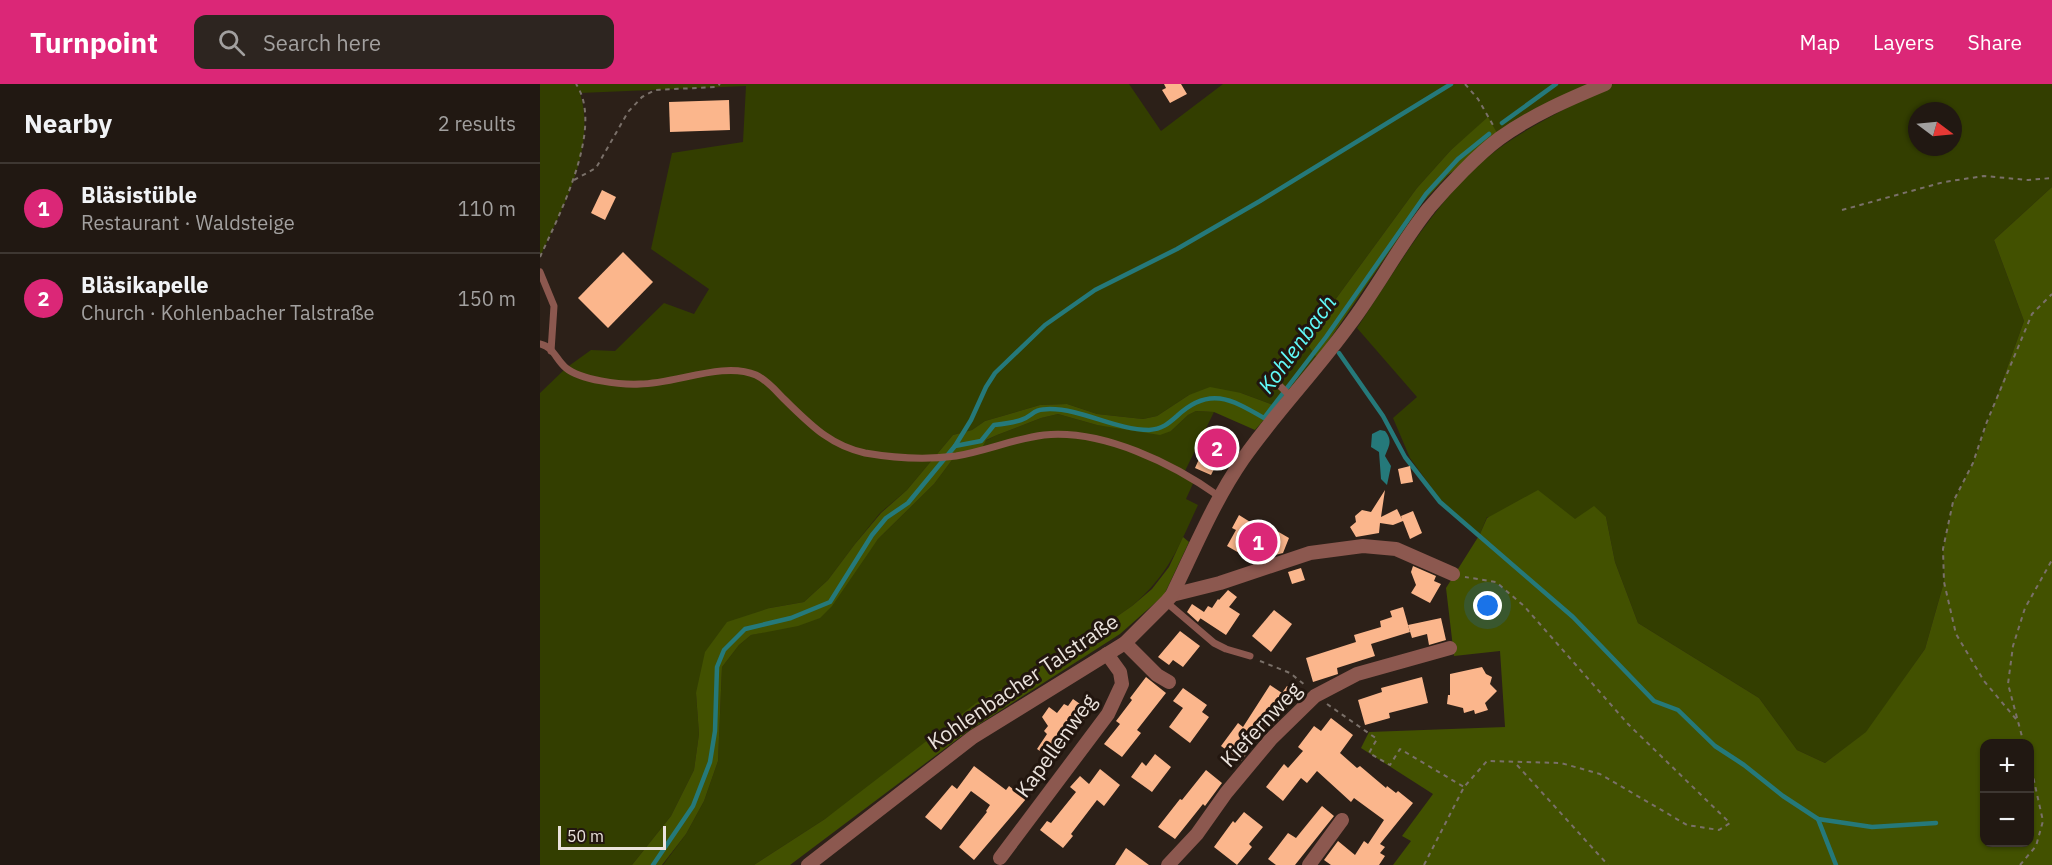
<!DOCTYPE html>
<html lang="en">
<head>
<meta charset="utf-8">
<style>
	:root { --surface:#211812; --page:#2d2520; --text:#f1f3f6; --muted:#a2a09f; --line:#3e3732; --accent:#db2777 }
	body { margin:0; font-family:"IBM Plex Sans",sans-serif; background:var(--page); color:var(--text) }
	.controls { position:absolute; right:18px; bottom:18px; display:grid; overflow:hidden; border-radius:12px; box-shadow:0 2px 4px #0004 }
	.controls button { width:54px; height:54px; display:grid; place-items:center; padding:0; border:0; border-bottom:2px solid var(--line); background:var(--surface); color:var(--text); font:30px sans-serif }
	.compass { position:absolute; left:1368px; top:18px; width:54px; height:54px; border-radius:50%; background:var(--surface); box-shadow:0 2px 4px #0004; rotate:106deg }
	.scale { position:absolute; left:18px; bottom:15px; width:108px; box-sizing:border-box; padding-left:6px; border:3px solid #ebe3dd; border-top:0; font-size:16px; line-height:21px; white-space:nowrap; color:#ebe3dd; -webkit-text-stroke:4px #22160f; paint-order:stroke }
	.you { position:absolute; left:948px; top:522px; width:21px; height:21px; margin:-15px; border:4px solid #fff; border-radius:50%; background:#1a73e8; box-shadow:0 0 0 9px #1a73e833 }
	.badge { display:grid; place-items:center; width:39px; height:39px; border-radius:50%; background:var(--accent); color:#fff; font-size:20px; font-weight:700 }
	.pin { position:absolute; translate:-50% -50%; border:3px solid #fff; box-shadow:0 2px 6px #0006 }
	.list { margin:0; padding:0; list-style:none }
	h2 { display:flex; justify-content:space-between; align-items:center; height:78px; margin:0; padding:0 24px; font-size:26px }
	h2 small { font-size:20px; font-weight:400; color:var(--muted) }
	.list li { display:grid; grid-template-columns:39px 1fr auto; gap:18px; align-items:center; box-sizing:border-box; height:90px; padding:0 24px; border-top:2px solid var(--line) }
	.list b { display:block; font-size:22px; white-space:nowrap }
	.list p { margin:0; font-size:20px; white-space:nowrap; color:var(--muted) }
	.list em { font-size:20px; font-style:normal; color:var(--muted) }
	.icon { flex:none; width:33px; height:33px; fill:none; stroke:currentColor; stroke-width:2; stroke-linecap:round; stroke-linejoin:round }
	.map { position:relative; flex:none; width:1512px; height:781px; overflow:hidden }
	header { display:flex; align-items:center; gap:36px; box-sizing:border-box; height:84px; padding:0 30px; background:var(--accent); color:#fff }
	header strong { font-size:28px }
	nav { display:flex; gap:33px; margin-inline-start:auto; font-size:21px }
	.search { width:420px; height:54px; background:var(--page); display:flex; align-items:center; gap:15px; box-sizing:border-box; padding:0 21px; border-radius:12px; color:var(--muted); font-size:22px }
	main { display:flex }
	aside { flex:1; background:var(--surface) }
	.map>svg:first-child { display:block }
	.green { fill:#333e00; fill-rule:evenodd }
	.forest { fill:#425100; fill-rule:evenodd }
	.water { fill:#25797a }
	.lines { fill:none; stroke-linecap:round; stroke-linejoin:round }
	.stream { stroke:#25797a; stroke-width:4.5 }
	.building { fill:#fbb68c }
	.path { stroke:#7a7069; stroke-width:2; stroke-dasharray:4.5 4.5; stroke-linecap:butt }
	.lane { stroke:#8c584f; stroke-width:7 }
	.street { stroke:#8c584f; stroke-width:14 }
	.labels { text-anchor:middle; stroke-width:6; stroke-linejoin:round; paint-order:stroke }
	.street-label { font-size:21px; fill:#ebe3dd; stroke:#22160f }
	.water-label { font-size:22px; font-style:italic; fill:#61fafa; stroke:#22160f }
</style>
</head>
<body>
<header>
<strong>Turnpoint</strong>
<div class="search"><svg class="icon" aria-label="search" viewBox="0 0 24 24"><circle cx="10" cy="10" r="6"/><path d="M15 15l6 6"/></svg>Search here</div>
<nav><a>Map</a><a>Layers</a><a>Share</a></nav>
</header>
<main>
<aside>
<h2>Nearby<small>2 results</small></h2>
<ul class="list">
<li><span class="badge">1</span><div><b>Bläsistüble</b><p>Restaurant · Waldsteige</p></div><em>110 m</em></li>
<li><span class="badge">2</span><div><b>Bläsikapelle</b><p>Church · Kohlenbacher Talstraße</p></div><em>150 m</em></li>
</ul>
</aside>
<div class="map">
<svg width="1512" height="781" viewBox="0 0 1512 781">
	<rect width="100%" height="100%" fill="#2c2018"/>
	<g class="green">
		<path d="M0,0H589L621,47L683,0H1065L960,54L948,34L911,66L877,104L765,257L777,274L736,322L701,309L649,311L617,332L603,335L557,330L527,320L500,321L445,337L432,346L413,351L367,406L340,429L315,460L288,496L264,518L230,524L156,609L159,650L154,686L131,732L92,781H0V309L26,284L51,266L75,267L124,219L154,230L169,205L111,165L132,69L203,58L206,2L40,9C57,64 22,124 0,173Z"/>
		<path d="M1073,0H1512V103L1454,156L1484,237L1433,379L1413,418L1403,465L1404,498L1385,565L1327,648L1285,679L1257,666L1219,614L1098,539L1075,478L1066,433L1035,436L947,433L940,450L910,429L870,374L853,334L877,313L817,244C860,180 901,105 965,60C999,37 1037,19 1073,0ZM1377,27H1413V63H1377Z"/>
		<path d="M656,327L674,328L644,389L655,395L646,415L658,421C638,464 629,490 592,522L285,735L214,781H123L146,750L164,717L178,677L182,583L199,561L211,551L229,547L321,477L338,455L394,400L415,372L457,351L501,334L518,330L557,341L631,347L648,331Z"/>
	</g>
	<g class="forest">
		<path d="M948,33L960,54L908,91L883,118L777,274L765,257L877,104L911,66Z"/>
		<path d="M1512,103V781H853L871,757L862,752L893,710L821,664L829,648L965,643L960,567L914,572L906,504L940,450L947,434L998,406L1035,435L1054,422L1066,433L1075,478L1098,539L1219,614L1257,666L1285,679L1326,648L1385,565L1404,498L1403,465L1413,418L1433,379L1484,237L1454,156ZM1444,660H1490V758H1444Z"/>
		<path d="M670,303L701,309L736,322L715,346L674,328L656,327L648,331L631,347L620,351L557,341L518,330L501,334L457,351L446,356L441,366L415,372L394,400L338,455L292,522L280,534L258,542L211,551L199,561L182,583L178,677L164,717L146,750L122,781H92L131,732L154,686L159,650L156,609L165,568L187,538L230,524L264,518L288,496L315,460L341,429L367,406L413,351L432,346L445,337L500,321L527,320L557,330L603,335L617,332L649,311Z"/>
		<path d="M643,453L649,458L624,511L580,550L427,648L250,781H214L285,735L436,619L523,570L592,522L612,505L629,483Z"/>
	</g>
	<path class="water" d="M840,346L845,347C853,357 849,362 845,372L851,382L847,401L841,395L839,368L831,363L832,350Z"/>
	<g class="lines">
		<g class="stream">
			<path d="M962,39L1016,0"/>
			<path d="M799,269L843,332L865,373L900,418L1033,533L1114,617L1138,626L1175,662L1204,681L1243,712L1278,735L1332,743L1396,739"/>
			<path d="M415,362L431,336L446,303L455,289L505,241L555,206L637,165L720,117L911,0"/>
			<path d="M1278,735L1296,781"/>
			<path d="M113,781L153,722L170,678L175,647L177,583L184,566L205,545L251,534L290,518L332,451L346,434L368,419L415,362L441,357L454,341C463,340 472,339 481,336C494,332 491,325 510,325C542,325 576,346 609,346C622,345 628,340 637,332C669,302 691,315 724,334L786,253L886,110L918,75L949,50"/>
		</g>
	</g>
	<g class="building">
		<path d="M624,0H641L647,10L630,19L622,6L626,4Z"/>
		<path d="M189,16L190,46L130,48L129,18Z"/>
		<path d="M62,106L76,113L65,136L51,129Z"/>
		<path d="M83,168L113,198L68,244L38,214Z"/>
		<path d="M671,348L692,357L683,379L678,377L671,391L655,384Z"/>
		<path d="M870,382L873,398L861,400L858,385Z"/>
		<path d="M845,406L841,433L857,425L862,435L861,432L873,427L882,449L870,455L863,437L853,441L840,439L839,449L816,453L810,443L816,438L815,432L822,426L831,428Z"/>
		<path d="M699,431L715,441L718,436L749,454L743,469L735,471L724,465L715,478L687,462L696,446L692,444Z"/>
		<path d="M873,482L896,492L894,497L901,500L890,519L871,509L876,501L871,488Z"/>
		<path d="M761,484L765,496L752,500L748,488Z"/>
		<path d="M688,506L697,513L689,523L700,530L686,551L660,534L662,532L658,538L647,528L652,520L664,528L668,522L672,524L678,515L679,516Z"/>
		<path d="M863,523L870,548L831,560L835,572L797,584L798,590L773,598L766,574L816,558L814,551L841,543L840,537L852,533L850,527Z"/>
		<path d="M734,526L752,540L731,568L712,552Z"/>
		<path d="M901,534L906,556L889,561L887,550L872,554L868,541Z"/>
		<path d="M640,547L660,562L643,583L633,576L629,581L618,573Z"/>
		<path d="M942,583L946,590L952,593L950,600L957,607L945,619L948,626L935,630L934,626L924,629L923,624L907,620L908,611H910V590Z"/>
		<path d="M606,593L626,609L597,646L601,649L582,673L564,660L580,640L576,637L592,616L590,614Z"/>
		<path d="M882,593L888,619L849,629L850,634L825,641L818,616L842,608L841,604Z"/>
		<path d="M730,601L742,609L747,602L757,609L738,636L733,641L730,639L701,677L681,662L698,639L703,643Z"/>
		<path d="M643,604L667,621L662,628L669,633L650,659L629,643L643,624L633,617Z"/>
		<path d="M533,615L550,627L518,672L511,667L507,672L497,665L507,650L504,647L508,642L502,633L509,623L517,629L524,620L528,622Z"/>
		<path d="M791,634L813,651L800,669L817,684L820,682L846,704L847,702L856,709L858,707L873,719L840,760L845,763L840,769L845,772L839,781H791L784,776L798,757L815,771L824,757L828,760L844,736L814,714L811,718L777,687L767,699L761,694L743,717L726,703L744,680L748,684L763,667L758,663L774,642L781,647Z"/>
		<path d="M615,670L631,683L612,708L591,693L602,678L606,682Z"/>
		<path d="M434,682L466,706L469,702L486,715L434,776L419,763L447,728L446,727L450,721L431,707L401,746L385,733L412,701L417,705Z"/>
		<path d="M560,685L580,701L564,722L557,716L531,750L533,752L523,764L500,746L507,737L511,739L536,708L530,703L540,692L549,700Z"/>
		<path d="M666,686L682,699L665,722L663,720L635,755L618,743L640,715L642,716Z"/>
		<path d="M782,722L794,732L755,781H736L728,775L748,749L756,754Z"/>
		<path d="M704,728L723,743L709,760L712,763L697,781L674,763L693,737L695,739Z"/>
		<path d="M586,764L609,781H575Z"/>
	</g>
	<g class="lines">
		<g class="path">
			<path d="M925,0L938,15L953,41"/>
			<path d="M34,96L56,84L88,28L102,13L115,6L176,3L180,0"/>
			<path d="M1302,126L1404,98L1444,92L1488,96L1512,94"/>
			<path d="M0,173C19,131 65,43 36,0"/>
			<path d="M720,577L750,589L765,601"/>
			<path d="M787,620L837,655L829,669L850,681L860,665L924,703"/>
			<path d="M1476,635L1444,597L1416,550L1404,498L1403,465L1413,418L1433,379L1446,340L1492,230L1512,210"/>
			<path d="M1484,660L1468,600L1473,562L1485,524L1512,476"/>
			<path d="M977,681L1068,781"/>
			<path d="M884,781L924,703L947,677L1021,679L1060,690L1147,741L1179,746L1190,739L1088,640L984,522L956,498L925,493"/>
			<path d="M1480,781L1496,762L1503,737L1490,679"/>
		</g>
		<g class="lane">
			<path d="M0,188L14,222L11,267"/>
			<path d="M0,260C14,263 16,276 26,284C40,296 81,301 100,300C136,300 183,277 216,291C227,296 236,307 244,315C270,340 289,361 325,369C354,374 386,376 416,372C446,367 473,355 504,351C563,345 634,380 680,413"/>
			<path d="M730,292L751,313"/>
			<path d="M626,518L674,559L686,565L710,572"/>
		</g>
		<g class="street">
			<path d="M632,511L680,499L770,469L823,462L856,465L913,490"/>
			<path d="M585,559L617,591L629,598"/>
			<path d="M460,774L568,630L582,600L580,588L567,570"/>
			<path d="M268,781L433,653L585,559L626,518L632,511C654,466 674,417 703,375C736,328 776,287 810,240C838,203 860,160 889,124C907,103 938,70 960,54C992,31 1029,15 1065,0"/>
			<path d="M628,781L657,750L686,709L731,655L775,612L817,590L910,564"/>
			<path d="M769,781L802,736"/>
		</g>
	</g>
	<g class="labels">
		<g class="street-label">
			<text transform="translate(483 598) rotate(-34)" y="7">Kohlenbacher Talstraße</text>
			<text transform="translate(721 641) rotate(-47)" y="7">Kiefernweg</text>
			<text transform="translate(516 662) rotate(-54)" y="7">Kapellenweg</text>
		</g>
		<g class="water-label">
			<text transform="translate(757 260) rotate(-54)" y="8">Kohlenbach</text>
		</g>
	</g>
</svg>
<div class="controls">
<button>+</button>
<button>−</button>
</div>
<svg class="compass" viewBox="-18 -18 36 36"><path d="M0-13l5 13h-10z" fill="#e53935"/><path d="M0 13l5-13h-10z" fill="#a2a09f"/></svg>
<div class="scale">50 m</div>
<div class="you"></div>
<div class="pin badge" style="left:718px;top:458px">1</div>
<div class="pin badge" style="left:677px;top:364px">2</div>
</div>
</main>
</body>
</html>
